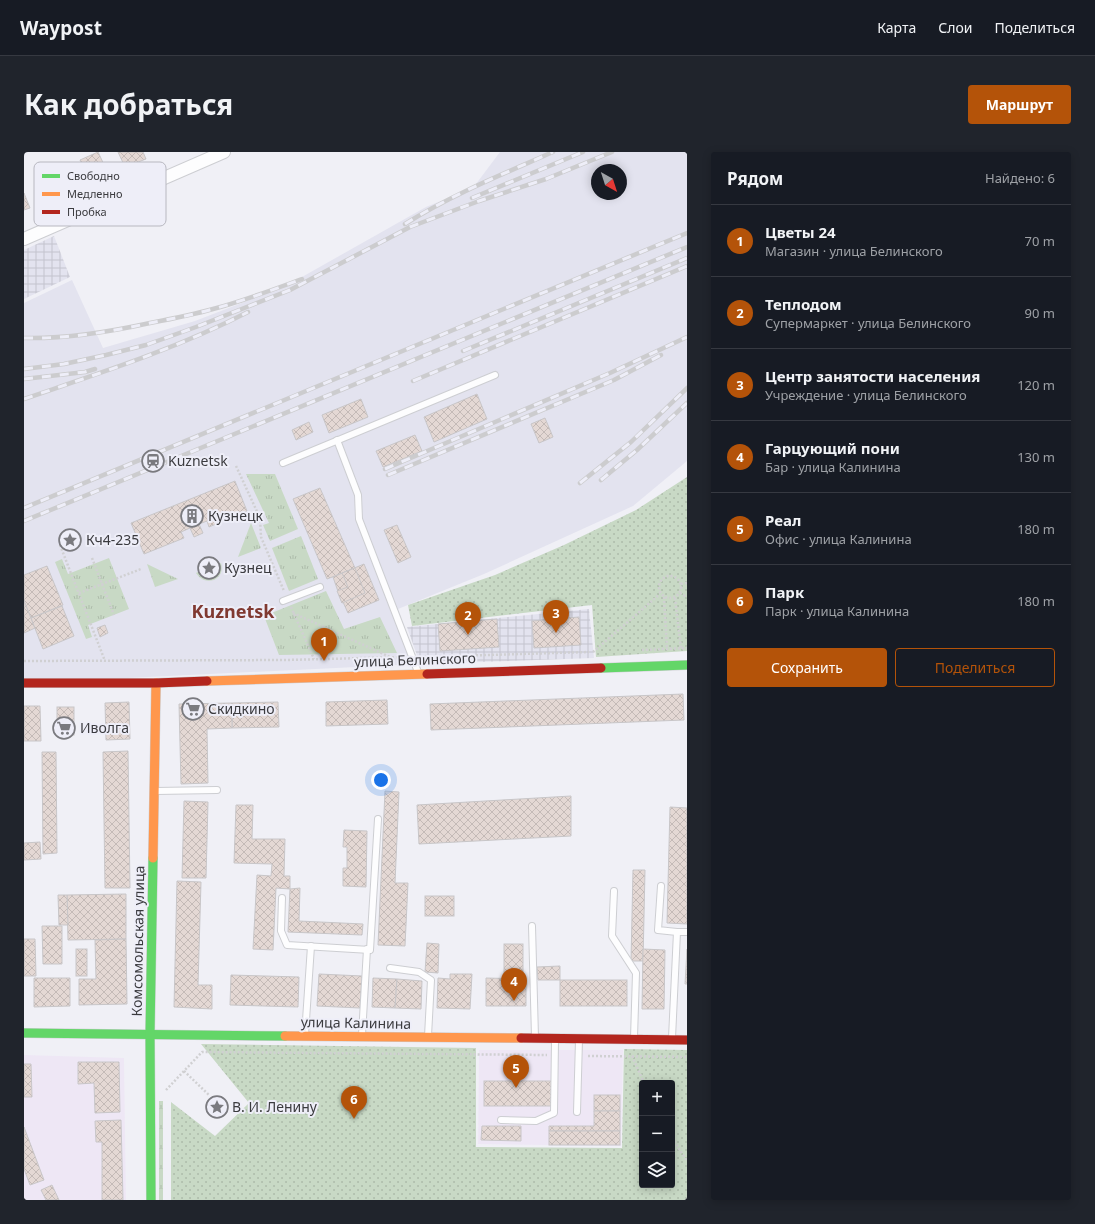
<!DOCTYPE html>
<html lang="ru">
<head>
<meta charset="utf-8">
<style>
	:root { --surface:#171b24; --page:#20242c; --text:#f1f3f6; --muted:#9ea1a6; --line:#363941; --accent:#b45309 }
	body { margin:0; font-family:"Noto Sans",sans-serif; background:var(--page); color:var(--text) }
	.controls { position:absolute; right:12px; bottom:12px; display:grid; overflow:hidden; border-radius:4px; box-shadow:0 2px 10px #0003 }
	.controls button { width:36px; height:36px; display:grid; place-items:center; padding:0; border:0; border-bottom:1px solid var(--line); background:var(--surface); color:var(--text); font:20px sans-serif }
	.compass { position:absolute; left:567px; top:12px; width:36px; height:36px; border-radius:50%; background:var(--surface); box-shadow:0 2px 10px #0003; rotate:141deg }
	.you { position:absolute; left:357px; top:628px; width:14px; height:14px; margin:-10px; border:3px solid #fff; border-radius:50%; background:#1a73e8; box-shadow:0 0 0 6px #1a73e833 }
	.badge { display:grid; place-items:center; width:26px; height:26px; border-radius:50%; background:var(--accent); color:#fff; font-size:13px; font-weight:700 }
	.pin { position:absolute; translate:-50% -33px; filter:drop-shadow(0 1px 2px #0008) }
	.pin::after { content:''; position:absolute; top:21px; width:14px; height:12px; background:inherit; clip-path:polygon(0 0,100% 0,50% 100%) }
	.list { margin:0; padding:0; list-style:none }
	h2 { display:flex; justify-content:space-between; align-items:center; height:52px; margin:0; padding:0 16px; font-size:17px }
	h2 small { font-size:13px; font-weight:400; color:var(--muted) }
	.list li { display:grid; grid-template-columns:26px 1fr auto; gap:12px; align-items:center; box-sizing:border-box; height:72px; padding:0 16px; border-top:1px solid var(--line) }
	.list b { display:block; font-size:15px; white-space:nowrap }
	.list p { margin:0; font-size:13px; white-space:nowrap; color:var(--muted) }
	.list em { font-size:13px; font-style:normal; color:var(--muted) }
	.actions { display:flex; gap:8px; padding:12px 16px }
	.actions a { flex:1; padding:9px 0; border:1px solid var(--accent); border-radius:4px; text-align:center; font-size:14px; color:var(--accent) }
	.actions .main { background:var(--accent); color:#fff }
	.icon { flex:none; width:22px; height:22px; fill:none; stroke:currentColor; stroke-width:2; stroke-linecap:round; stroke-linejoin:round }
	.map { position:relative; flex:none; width:663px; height:1048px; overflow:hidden; border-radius:4px }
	header { display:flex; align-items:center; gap:24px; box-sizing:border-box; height:56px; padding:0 20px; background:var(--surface); border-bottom:1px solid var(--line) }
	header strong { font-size:19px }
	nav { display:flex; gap:22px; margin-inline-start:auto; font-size:14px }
	.intro { display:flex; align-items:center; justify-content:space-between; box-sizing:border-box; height:96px; padding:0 24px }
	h1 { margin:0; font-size:28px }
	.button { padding:10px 18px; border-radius:4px; background:var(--accent); color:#fff; font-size:14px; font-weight:700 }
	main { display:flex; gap:24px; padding:0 24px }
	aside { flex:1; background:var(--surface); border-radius:4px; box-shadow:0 2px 10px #0003 }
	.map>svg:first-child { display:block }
	.commercial { fill:#eee7f5 }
	.industrial { fill:url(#industrial-grid) }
	.built { fill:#e3e3ef; fill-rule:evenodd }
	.grass { fill:url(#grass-tufts) }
	.park { fill:url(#park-dots); fill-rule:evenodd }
	.building { fill:url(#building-cross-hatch); stroke:#c8c6c8 }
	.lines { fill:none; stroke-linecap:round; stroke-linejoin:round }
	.lane-casing { stroke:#cdced2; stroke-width:8 }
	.street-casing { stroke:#cdced2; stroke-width:14 }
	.fast-casing { stroke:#cdced2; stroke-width:10 }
	.slow-casing { stroke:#cdced2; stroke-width:10 }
	.jam-casing { stroke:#cdced2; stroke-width:10 }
	.path { stroke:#d0d0d2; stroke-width:2.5; stroke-dasharray:2 2; stroke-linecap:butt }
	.lane { stroke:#fdfdfe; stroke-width:6 }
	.street { stroke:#fdfdfe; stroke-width:12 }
	.fast { stroke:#63d668; stroke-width:9 }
	.slow { stroke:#ff974d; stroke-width:9 }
	.jam { stroke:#b3261e; stroke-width:9 }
	.rail-casing { stroke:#ccccce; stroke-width:4.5 }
	.rail { stroke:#eeeef8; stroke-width:3; stroke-dasharray:9; stroke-linecap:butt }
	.labels { text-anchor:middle; stroke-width:4; stroke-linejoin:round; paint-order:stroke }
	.poi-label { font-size:14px; fill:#3b3b3f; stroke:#eeeef8; text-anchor:start }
	.street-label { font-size:14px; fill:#3b3b3f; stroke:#eeeef8 }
	.district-label { font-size:18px; font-weight:bold; fill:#803931; stroke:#eeeef8 }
	.key { fill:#eeeef8; stroke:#b8b8c0; stroke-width:1 }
	.key-label { font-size:11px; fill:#3b3b3f }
</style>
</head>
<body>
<header>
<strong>Waypost</strong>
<nav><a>Карта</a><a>Слои</a><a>Поделиться</a></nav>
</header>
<div class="intro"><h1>Как добраться</h1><a class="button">Маршрут</a></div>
<main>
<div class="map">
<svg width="663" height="1048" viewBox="0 0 663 1048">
	<defs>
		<pattern id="industrial-grid" width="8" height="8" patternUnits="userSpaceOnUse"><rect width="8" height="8" fill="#e3e3ef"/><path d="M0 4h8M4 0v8" fill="none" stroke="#c4c4ce"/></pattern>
		<pattern id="grass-tufts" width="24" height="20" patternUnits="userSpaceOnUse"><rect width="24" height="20" fill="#c8d9c5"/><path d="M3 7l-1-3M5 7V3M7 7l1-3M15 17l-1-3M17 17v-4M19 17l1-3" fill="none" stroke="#adbbaa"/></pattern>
		<pattern id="park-dots" width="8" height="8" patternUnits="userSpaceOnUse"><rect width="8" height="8" fill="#c8d9c5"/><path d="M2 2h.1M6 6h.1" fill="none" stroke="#adbbaa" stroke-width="1.8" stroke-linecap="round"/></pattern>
		<pattern id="building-cross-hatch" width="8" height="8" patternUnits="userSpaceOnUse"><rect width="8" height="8" fill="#e4d8d4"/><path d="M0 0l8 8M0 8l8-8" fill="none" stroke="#c4bab7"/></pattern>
	</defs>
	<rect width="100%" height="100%" fill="#f0f0f6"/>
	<g class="commercial">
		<path d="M455,898H599L597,994L454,992Z"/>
		<path d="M0,903L100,906L102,1048H0Z"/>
	</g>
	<g class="industrial">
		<path d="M30,84L46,125L0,147V98Z"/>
		<path d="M565,457L570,506L396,512L383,475Z"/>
	</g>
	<path class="built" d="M476,0H663V309L609,354L460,422L374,457L394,512L0,531V151L48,128L79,196L171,169L262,134L402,55L449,36ZM573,18H597V42H573Z"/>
	<g class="grass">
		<path d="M222,322H251L274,377L246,389L239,373L245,371Z"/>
		<path d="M227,371L237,396L214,405Z"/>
		<path d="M277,384L294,427L265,439L248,396Z"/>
		<path d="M85,406L105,457L64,473L68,485L62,487L31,410L38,407L44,422Z"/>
		<path d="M197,411C199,419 197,424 190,428C182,430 177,428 172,421L180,417L182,419L186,420L189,417V414Z"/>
		<path d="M123,412L154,427L131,435Z"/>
		<path d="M302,439L320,477L356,465L373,501L255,503L240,464Z"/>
		<rect x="135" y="949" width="4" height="99"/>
	</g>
	<g class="park">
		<path d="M663,325V499L572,505L568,453L388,474L384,453L471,423L540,393L612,358Z"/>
		<path d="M177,892L452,896V995L598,996L600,897L663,898V1048H147V950L191,984L225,951ZM618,931H648V1033H618Z"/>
	</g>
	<g class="building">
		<path d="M74,0L84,21L66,30L56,8Z"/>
		<path d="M94,0H119L122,7L101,15Z"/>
		<path d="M0,41L6,56L0,58Z"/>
		<path d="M453,242L463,267L410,290L400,265Z"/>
		<path d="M337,247L344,265L305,281L298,263Z"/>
		<path d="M521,266L529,285L515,291L507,272Z"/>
		<path d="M285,270L289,280L272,288L268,278Z"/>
		<path d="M391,283L398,299L359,315L352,299Z"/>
		<path d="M211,329L223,359L185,375L183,369L175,372L157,380L160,386L120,402L107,371Z"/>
		<path d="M296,336L331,416L303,427L269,347Z"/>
		<path d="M175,372L179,381L170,385L166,376Z"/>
		<path d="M373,373L387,405L374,411L360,378Z"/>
		<path d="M340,412L355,448L324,461L319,450L318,451L309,425Z"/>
		<path d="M23,414L39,453L7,466L0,449V423Z"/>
		<path d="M331,416L341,441L318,451L313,439L324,435L318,421Z"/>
		<path d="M0,449L11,476L0,481Z"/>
		<path d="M38,454L50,484L19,497L7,466Z"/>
		<path d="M555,465L557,493L510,496L508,469Z"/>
		<path d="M473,467L475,495L416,499L414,472Z"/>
		<path d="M81,473L84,481L76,485L73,476Z"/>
		<path d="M659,542L660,568L407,578L406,552Z"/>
		<path d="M363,548L364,572L302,574V550Z"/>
		<path d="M105,550L106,587L82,588L81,551Z"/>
		<path d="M254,550L255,575L208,576V551Z"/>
		<path d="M208,551V576L183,577L184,631L157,632L155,552Z"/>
		<path d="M0,554H16L17,589H0Z"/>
		<rect x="33" y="555" width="17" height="28"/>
		<path d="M104,599L106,736H81L79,600Z"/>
		<path d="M18,600H32L33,701L19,702Z"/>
		<path d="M361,639L375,640L371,731H384L381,794L354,793Z"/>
		<path d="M547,644V684L395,692L393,653Z"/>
		<path d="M160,649L184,650L182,726H158Z"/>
		<path d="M212,653H229L228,687H261L260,724H266V737L252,736L249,798L229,797L233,723L247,724L248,712L210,711Z"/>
		<path d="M646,655L663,656V772L643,771Z"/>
		<path d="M320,678L343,679L342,735L319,734V716H323V695H319Z"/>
		<path d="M16,690L17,707L0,708V691Z"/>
		<path d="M609,718H621L619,809H607Z"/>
		<path d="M153,729L177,730L174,833H188V857L150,855Z"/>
		<path d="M276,736L275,769L339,772L338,783L264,780L266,737Z"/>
		<path d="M102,742V787L44,788L43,743Z"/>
		<path d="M34,743H43L44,773H35Z"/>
		<rect x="401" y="744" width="29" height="20"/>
		<path d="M18,774H38V812H19Z"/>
		<path d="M0,787H11L12,824H0Z"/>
		<path d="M102,787L103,852L55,853V827H72L71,788Z"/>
		<path d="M403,791L415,792L414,821L401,820Z"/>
		<rect x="480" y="792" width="19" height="29"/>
		<rect x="52" y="797" width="11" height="27"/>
		<path d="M619,797L641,798L640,857H618Z"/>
		<path d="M663,797V832H661Z"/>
		<path d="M536,814V828H514L513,815Z"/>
		<path d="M295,822L338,824L336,856L293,854Z"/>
		<path d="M426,822H448L446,857L413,856L414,826L426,827Z"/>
		<path d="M207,823L275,825L274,855L206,853Z"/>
		<path d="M10,826H46V854L10,855Z"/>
		<path d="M349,826L373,827L371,856L348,855Z"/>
		<path d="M462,826L502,827V854H462Z"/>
		<path d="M373,827L398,829L397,857L371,856Z"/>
		<rect x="536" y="828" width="67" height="26"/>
		<path d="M54,910H95L96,960L71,961L70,931L54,932Z"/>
		<path d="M0,912H7L8,945H0Z"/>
		<rect x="460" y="929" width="68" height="25"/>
		<rect x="570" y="943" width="26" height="16"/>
		<path d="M570,959H596V979H525V974H570Z"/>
		<path d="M97,968L99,1048H78V990H72L71,969Z"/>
		<path d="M458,974H497V989L457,988Z"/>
		<path d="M0,975L20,1028L6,1033L0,1017Z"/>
		<rect x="525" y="979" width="71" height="14"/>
		<path d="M28,1033L35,1048H22L17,1038Z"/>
	</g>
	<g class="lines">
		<g class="lane-casing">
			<g id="lane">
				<path d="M313,288L334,343L335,367L394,520"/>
				<path d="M259,311L471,223"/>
				<path d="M259,449L296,435"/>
				<path d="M132,639L193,638"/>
				<path d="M637,734L634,778L653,780L648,886"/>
				<path d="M590,739L588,784L612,821L610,886"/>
				<path d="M258,746L257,779L263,793L346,798L354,667"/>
				<path d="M508,774L511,885"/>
				<path d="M653,780H663"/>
				<path d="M366,816L395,820L407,828L404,884"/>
				<path d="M281,883L287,794"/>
				<path d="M338,883L343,797"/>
				<path d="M553,960L555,888"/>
				<path d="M477,968L512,969L530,961L531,889"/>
			</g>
		</g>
		<g class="street-casing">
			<path id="street" d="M0,87L200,0"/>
		</g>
		<g class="fast-casing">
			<g id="fast">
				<path d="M577,516L663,513"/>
				<path d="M0,881L261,884"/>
				<path d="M127,1048L126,882L129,706"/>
			</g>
		</g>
		<g class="slow-casing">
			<g id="slow">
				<path d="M183,529L403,522"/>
				<path d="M129,706L132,531"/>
				<path d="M261,884L497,886"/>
			</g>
		</g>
		<g class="jam-casing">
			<g id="jam">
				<path d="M403,522L577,516"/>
				<path d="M0,531H132L183,529"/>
				<path d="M497,886L663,888"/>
			</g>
		</g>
		<g class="path">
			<path d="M212,314L236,366L237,385L260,439"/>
			<path d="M36,393L81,509"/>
			<path d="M68,406L90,463"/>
			<circle cx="646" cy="435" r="11"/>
			<path d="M657,432L663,431"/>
			<path d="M55,441L117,417"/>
			<path d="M656,441L663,445"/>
			<path d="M640,445L643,497"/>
			<path d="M651,446L657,497"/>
			<path d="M267,455L290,507"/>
			<path d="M269,461L366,505"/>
			<path d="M618,498L663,496"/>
			<path d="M569,500L636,442"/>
			<path d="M396,505L565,500"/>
			<path d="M0,509L263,508L379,505"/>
			<path d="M564,904L663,905"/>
			<path d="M608,904L620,931"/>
			<path d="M491,917L492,903"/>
			<path d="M160,919L185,943"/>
			<path d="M142,938L178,900L523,903"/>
			<path d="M648,986L663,1009"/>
		</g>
		<use href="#lane" class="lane"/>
		<use href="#street" class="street"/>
		<use href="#fast" class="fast"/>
		<use href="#slow" class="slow"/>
		<use href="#jam" class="jam"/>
		<g class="rail-casing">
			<g id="rail">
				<path d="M448,46L559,0"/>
				<path d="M381,72C427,43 479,22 529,0"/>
				<path d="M0,186C43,187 85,180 126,171C147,167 168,163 189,157C219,149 248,138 278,127"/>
				<path d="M439,199L663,106"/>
				<path d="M0,217L40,212L82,203L122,193L172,175L266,138L386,75L455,49L522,27L588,0"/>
				<path d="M0,227L61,220L71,217"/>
				<path d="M389,229L663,114"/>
				<path d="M0,247C76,221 152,197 224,160"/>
				<path d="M361,317L586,221L663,185"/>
				<path d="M364,323L590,228L637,203"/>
				<path d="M577,328L613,298L663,251"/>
				<path d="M556,331L607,290L663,236"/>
				<path d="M0,356L663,81"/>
				<path d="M0,369L663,95"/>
			</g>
		</g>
		<use href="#rail" class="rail"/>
	</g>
	<defs>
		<g id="station-ring" transform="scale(1.15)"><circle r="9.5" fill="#eeeef8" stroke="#7a7a7f" stroke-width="1.5"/><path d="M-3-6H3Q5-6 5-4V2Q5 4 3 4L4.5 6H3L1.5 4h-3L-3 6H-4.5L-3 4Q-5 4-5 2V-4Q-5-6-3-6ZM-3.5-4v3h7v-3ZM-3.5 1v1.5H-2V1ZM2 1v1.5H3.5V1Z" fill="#7a7a7f"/></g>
		<g id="building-ring" transform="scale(1.15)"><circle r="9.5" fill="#eeeef8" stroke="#7a7a7f" stroke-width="1.5"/><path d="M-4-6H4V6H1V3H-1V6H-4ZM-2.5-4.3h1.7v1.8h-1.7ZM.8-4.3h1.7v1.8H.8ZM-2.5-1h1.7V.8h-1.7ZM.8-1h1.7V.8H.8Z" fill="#7a7a7f"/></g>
		<g id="sight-ring" transform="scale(1.15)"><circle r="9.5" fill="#eeeef8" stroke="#7a7a7f" stroke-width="1.5"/><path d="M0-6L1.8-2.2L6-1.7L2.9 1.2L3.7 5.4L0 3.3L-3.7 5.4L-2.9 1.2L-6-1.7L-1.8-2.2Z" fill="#7a7a7f"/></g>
		<g id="supermarket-ring" transform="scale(1.15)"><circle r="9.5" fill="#eeeef8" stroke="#7a7a7f" stroke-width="1.5"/><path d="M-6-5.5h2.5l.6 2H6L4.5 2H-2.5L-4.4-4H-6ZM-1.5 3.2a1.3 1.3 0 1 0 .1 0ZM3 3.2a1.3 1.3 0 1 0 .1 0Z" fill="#7a7a7f"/></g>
	</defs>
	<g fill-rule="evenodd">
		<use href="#station-ring" x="129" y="309"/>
		<use href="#building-ring" x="168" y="364"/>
		<use href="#sight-ring" x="46" y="388"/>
		<use href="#sight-ring" x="185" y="416"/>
		<use href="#supermarket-ring" x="169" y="557"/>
		<use href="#supermarket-ring" x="40" y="576"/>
		<use href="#sight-ring" x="193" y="955"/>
	</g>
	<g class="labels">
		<g class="poi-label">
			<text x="144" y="314">Kuznetsk</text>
			<text x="184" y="369">Кузнецк</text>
			<text x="62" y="393">Кч4-235</text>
			<text x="200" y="421">Кузнец</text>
			<text x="184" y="562">Скидкино</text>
			<text x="56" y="581">Иволга</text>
			<text x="208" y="960">В. И. Ленину</text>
		</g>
		<g class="street-label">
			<text transform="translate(391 508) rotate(-2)" y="5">улица Белинского</text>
			<text transform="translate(114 789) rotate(-89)" y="5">Комсомольская улица</text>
			<text transform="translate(332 871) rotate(1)" y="5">улица Калинина</text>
		</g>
		<g class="district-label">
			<text x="209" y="466">Kuznetsk</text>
		</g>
	</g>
	<rect x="10" y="10" width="132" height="64" rx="6" class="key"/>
	<rect x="18" y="22" width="18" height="4" fill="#63d668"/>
	<rect x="18" y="40" width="18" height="4" fill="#ff974d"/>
	<rect x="18" y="58" width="18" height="4" fill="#b3261e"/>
	<g class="key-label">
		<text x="43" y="28">Свободно</text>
		<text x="43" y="46">Медленно</text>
		<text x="43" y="64">Пробка</text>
	</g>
</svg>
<div class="controls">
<button>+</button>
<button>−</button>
<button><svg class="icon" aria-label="layers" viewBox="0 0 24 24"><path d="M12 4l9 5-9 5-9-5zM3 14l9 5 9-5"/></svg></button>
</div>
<svg class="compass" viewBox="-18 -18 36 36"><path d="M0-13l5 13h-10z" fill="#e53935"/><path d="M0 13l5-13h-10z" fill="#9ea1a6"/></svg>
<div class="you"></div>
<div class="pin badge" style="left:300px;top:509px">1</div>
<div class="pin badge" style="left:444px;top:483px">2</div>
<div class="pin badge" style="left:532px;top:481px">3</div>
<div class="pin badge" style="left:490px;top:849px">4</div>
<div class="pin badge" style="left:492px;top:936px">5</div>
<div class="pin badge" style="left:330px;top:967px">6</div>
</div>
<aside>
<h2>Рядом<small>Найдено: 6</small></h2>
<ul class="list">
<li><span class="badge">1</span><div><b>Цветы 24</b><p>Магазин · улица Белинского</p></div><em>70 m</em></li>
<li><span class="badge">2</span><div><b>Теплодом</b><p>Супермаркет · улица Белинского</p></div><em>90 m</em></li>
<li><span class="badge">3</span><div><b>Центр занятости населения</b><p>Учреждение · улица Белинского</p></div><em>120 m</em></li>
<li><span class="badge">4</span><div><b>Гарцующий пони</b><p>Бар · улица Калинина</p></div><em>130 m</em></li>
<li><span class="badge">5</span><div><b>Реал</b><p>Офис · улица Калинина</p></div><em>180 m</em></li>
<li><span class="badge">6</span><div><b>Парк</b><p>Парк · улица Калинина</p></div><em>180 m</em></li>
</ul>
<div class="actions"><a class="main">Сохранить</a><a>Поделиться</a></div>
</aside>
</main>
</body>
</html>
